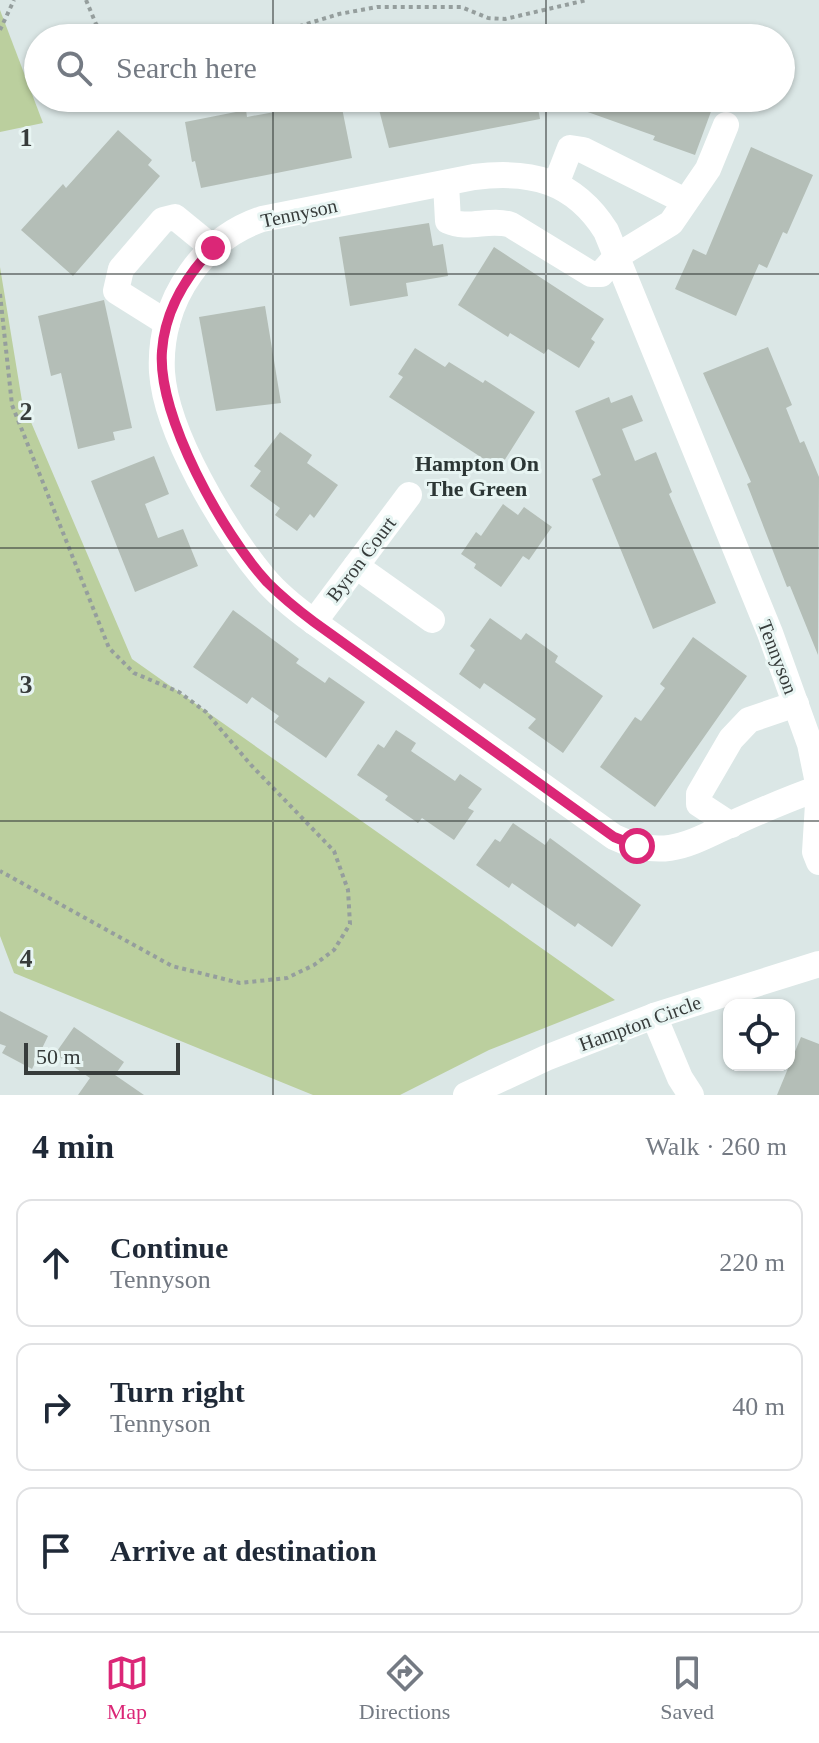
<!DOCTYPE html>
<html lang="en">
<head>
<meta charset="utf-8">
<style>
	:root { --surface:#fff; --page:#f6f6f7; --text:#1f2937; --muted:#747a83; --line:#e0e1e3; --accent:#db2777 }
	body { margin:0; font-family:Georgia,serif; background:var(--page); color:var(--text) }
	.controls { position:absolute; right:24px; bottom:24px; display:grid; overflow:hidden; border-radius:16px; box-shadow:0 2px 6px #0004 }
	.controls button { width:72px; height:72px; display:grid; place-items:center; padding:0; border:0; border-bottom:2px solid var(--line); background:var(--surface); color:var(--text); font:40px sans-serif }
	.scale { position:absolute; left:24px; bottom:20px; width:156px; box-sizing:border-box; padding-left:8px; border:4px solid #373c3b; border-top:0; font-size:22px; line-height:28px; white-space:nowrap; color:#373c3b; -webkit-text-stroke:6px #e8f5f3; paint-order:stroke }
	.stop { position:absolute; width:24px; height:24px; margin:-18px; border:6px solid #db2777; border-radius:50%; background:#fff }
	.stop.end { background:#db2777; border-color:#fff; box-shadow:0 2px 8px #0008 }
	.list { margin:0; padding:0; list-style:none }
	h2 { display:flex; justify-content:space-between; align-items:center; height:104px; margin:0; padding:0 32px; font-size:34px }
	h2 small { font-size:26px; font-weight:400; color:var(--muted) }
	.list li { display:grid; grid-template-columns:52px 1fr auto; gap:24px; align-items:center; box-sizing:border-box; height:128px; margin:0 16px 16px; padding:0 16px; border:2px solid var(--line); border-radius:16px }
	.list b { display:block; font-size:30px; white-space:nowrap }
	.list p { margin:0; font-size:26px; white-space:nowrap; color:var(--muted) }
	.list em { font-size:26px; font-style:normal; color:var(--muted) }
	.icon { flex:none; width:44px; height:44px; fill:none; stroke:currentColor; stroke-width:2; stroke-linecap:round; stroke-linejoin:round }
	.map { position:relative; flex:none; width:819px; height:1095px; overflow:hidden }
	.search { position:absolute; background:var(--surface); box-shadow:0 2px 6px #0004; left:24px; right:24px; top:24px; height:88px; display:flex; align-items:center; gap:20px; box-sizing:border-box; padding:0 28px; border-radius:44px; color:var(--muted); font-size:30px }
	.sheet { height:536px; background:var(--surface) }
	nav { display:flex; justify-content:space-around; align-items:center; box-sizing:border-box; height:112px; border-top:2px solid var(--line); background:var(--surface); font-size:22px; color:var(--muted) }
	nav a { display:grid; justify-items:center; gap:4px }
	nav .on { color:var(--accent) }
	.map>svg:first-child { display:block }
	.green { fill:#bbcf9e }
	.building { fill:#b4beb7 }
	.lines { fill:none; stroke-linecap:round; stroke-linejoin:round }
	.path { stroke:#959e9d; stroke-width:4; stroke-dasharray:4 4; stroke-linecap:butt }
	.minor { stroke:#fff; stroke-width:26 }
	.route { stroke:#db2777; stroke-width:10 }
	.grid { fill:none; stroke:#373c3b; stroke-width:2; stroke-opacity:0.55 }
	.labels { text-anchor:middle; stroke-width:6; stroke-linejoin:round; paint-order:stroke }
	.street-label { font-size:20px; fill:#373c3b; stroke:#e8f5f3 }
	.neighbourhood-label { font-size:22px; font-weight:bold; fill:#2c3635; stroke:#e8f5f3 }
	.grid-label { font-size:26px; text-anchor:middle; font-weight:bold; fill:#373c3b; stroke:#e8f5f3; stroke-width:6; stroke-linejoin:round; paint-order:stroke }
</style>
</head>
<body>
<div class="map">
<svg width="819" height="1095" viewBox="0 0 819 1095">
	<rect width="100%" height="100%" fill="#dbe7e6"/>
	<g class="green">
		<path d="M0,10L43,123L0,132Z"/>
		<path d="M0,267L22,401L132,659L615,1000L489,1050L400,1095H313L14,973L0,936Z"/>
	</g>
	<g class="building">
		<path d="M309,98H340L352,158L201,188L195,161L192,162L185,122L246,110L247,117L280,111L279,104Z"/>
		<path d="M376,98H536L540,119L389,148Z"/>
		<path d="M554,98H716L695,155L653,140L655,136L554,100Z"/>
		<path d="M118,130L152,160L148,165L160,176L73,276L21,230L63,184L66,188Z"/>
		<path d="M751,147L813,175L787,234L783,232L767,268L759,264L736,316L675,289L693,249L706,255Z"/>
		<path d="M429,223L433,246L443,244L448,276L406,283L408,296L350,306L339,237Z"/>
		<path d="M494,247L604,319L591,339L595,342L579,368L548,349L544,354L510,333L508,337L458,305Z"/>
		<path d="M104,300L132,428L113,432L115,440L78,449L61,373L51,376L38,316Z"/>
		<path d="M265,306L281,403L216,411L199,317Z"/>
		<path d="M768,347L792,405L786,408L800,443L804,441L819,477L818,655L790,586L787,587L747,484L751,482L703,373Z"/>
		<path d="M415,348L445,367L449,362L483,383L485,380L535,412L499,469L389,397L403,377L398,374Z"/>
		<path d="M632,395L643,421L622,429L635,461L656,452L672,492L669,494L716,603L653,629L592,479L601,475L575,411L609,397L611,403Z"/>
		<path d="M280,432L312,455L307,463L338,485L314,518L310,514L297,531L275,515L280,508L250,486L261,471L254,466Z"/>
		<path d="M154,456L169,494L145,504L158,538L183,529L198,566L135,592L91,481Z"/>
		<path d="M503,504L518,515L524,507L552,527L529,560L523,556L501,587L474,568L476,564L461,554L476,532L481,536Z"/>
		<path d="M233,610L299,659L296,663L325,683L329,677L365,702L326,758L274,722L279,716L252,697L247,704L193,667Z"/>
		<path d="M490,618L521,640L526,633L558,656L555,662L603,696L563,753L528,728L536,719L484,683L480,689L459,674L475,650L470,646Z"/>
		<path d="M693,637L747,676L655,807L600,767L635,717L641,721L665,688L660,684Z"/>
		<path d="M396,730L416,743L411,751L455,781L460,774L482,789L468,808L474,811L454,840L422,818L418,823L385,800L388,796L357,775L378,744L384,748Z"/>
		<path d="M513,823L545,845L550,838L641,905L612,947L578,923L575,927L512,883L509,888L476,865L495,839L500,842Z"/>
		<path d="M0,1011L48,1036L32,1069L2,1053L6,1046L0,1044Z"/>
		<path d="M74,1027L124,1062L115,1075L144,1095H78L90,1078L55,1054Z"/>
		<path d="M801,1037L819,1044V1095H777Z"/>
	</g>
	<g class="lines">
		<g class="path">
			<path d="M86,0L96,24L108,38"/>
			<path d="M0,30L14,0"/>
			<path d="M261,38L339,14L377,7H461L488,18L505,19L587,0"/>
			<path d="M0,294L12,405L109,648L134,673L179,692L206,712L251,765L334,851L348,890L350,924L334,950L314,965L287,978L240,983L172,966L0,871"/>
		</g>
		<g class="minor">
			<path d="M446,184L448,221C468,230 490,218 511,225L591,274H601L617,256L671,223L708,169L726,125"/>
			<path d="M556,184L570,148L583,150L685,201"/>
			<path d="M167,323L116,291L121,269L163,220L175,217L213,248"/>
			<path d="M356,566L432,620"/>
			<path d="M314,622L409,495"/>
			<path d="M819,788C791,798 765,809 738,821C691,842 666,862 614,837L314,622C296,609 278,595 264,578C224,530 166,433 162,372C160,337 170,302 190,274C208,248 232,229 262,219L474,177C530,170 574,180 606,231L770,633L810,744L819,788L815,852L819,862"/>
			<path d="M731,825L699,804V794L731,739L749,720L796,704"/>
			<path d="M654,1016L680,1078L691,1095"/>
			<path d="M466,1095L546,1058L654,1016L819,964"/>
		</g>
	</g>
	<g class="lines">
		<path class="route" d="M213,248C185,277 165,310 162,351C157,416 223,534 267,582C282,597 298,610 314,622L614,837L637,846"/>
	</g>
	<path class="grid" d="M273,0V38M546,0V38M273,98V1095M546,98V1095M0,274H819M0,548H819M0,821H819"/>
	<g class="labels">
		<g class="street-label">
			<text transform="translate(299 213) rotate(-12)" y="7">Tennyson</text>
			<text transform="translate(361 559) rotate(-53)" y="7">Byron Court</text>
			<text transform="translate(778 657) rotate(69)" y="7">Tennyson</text>
			<text transform="translate(640 1023) rotate(-20)" y="7">Hampton Circle</text>
		</g>
		<g class="neighbourhood-label">
			<text x="477" y="471">Hampton On<tspan x="477" dy="25">The Green</tspan></text>
		</g>
	</g>
	<g class="grid-label">
		<text x="26" y="146">1</text>
		<text x="26" y="420">2</text>
		<text x="26" y="693">3</text>
		<text x="26" y="967">4</text>
	</g>
</svg>
<div class="controls">
<button><svg class="icon" aria-label="locate" viewBox="0 0 24 24"><circle cx="12" cy="12" r="6"/><path d="M12 2v4M12 18v4M2 12h4M18 12h4"/></svg></button>
</div>
<div class="scale">50 m</div>
<div class="stop" style="left:637px;top:846px"></div>
<div class="stop end" style="left:213px;top:248px"></div>
<div class="search"><svg class="icon" aria-label="search" viewBox="0 0 24 24"><circle cx="10" cy="10" r="6"/><path d="M15 15l6 6"/></svg>Search here</div>
</div>
<section class="sheet">
<h2>4 min<small>Walk · 260 m</small></h2>
<ul class="list">
<li><svg class="icon" aria-label="ahead" viewBox="0 0 24 24"><path d="M12 20V5M6 11l6-6 6 6"/></svg><div><b>Continue</b><p>Tennyson</p></div><em>220 m</em></li>
<li><svg class="icon" aria-label="right" viewBox="0 0 24 24"><path d="M7 20v-9h11M14 6l5 5-5 5"/></svg><div><b>Turn right</b><p>Tennyson</p></div><em>40 m</em></li>
<li><svg class="icon" aria-label="arrive" viewBox="0 0 24 24"><path d="M6 21V4h12l-3 4 3 4H6"/></svg><div><b>Arrive at destination</b></div></li>
</ul>
</section>
<nav>
<a class="on"><svg class="icon" aria-label="map" viewBox="0 0 24 24"><path d="M3 6l6-2 6 2 6-2v14l-6 2-6-2-6 2zM9 4v14M15 6v14"/></svg>Map</a>
<a><svg class="icon" aria-label="directions" viewBox="0 0 24 24"><path d="M12 3l9 9-9 9-9-9zM9 14v-3h6M13 9l2 2-2 2"/></svg>Directions</a>
<a><svg class="icon" aria-label="saved" viewBox="0 0 24 24"><path d="M7 4h10v16l-5-4-5 4z"/></svg>Saved</a>
</nav>
</body>
</html>
